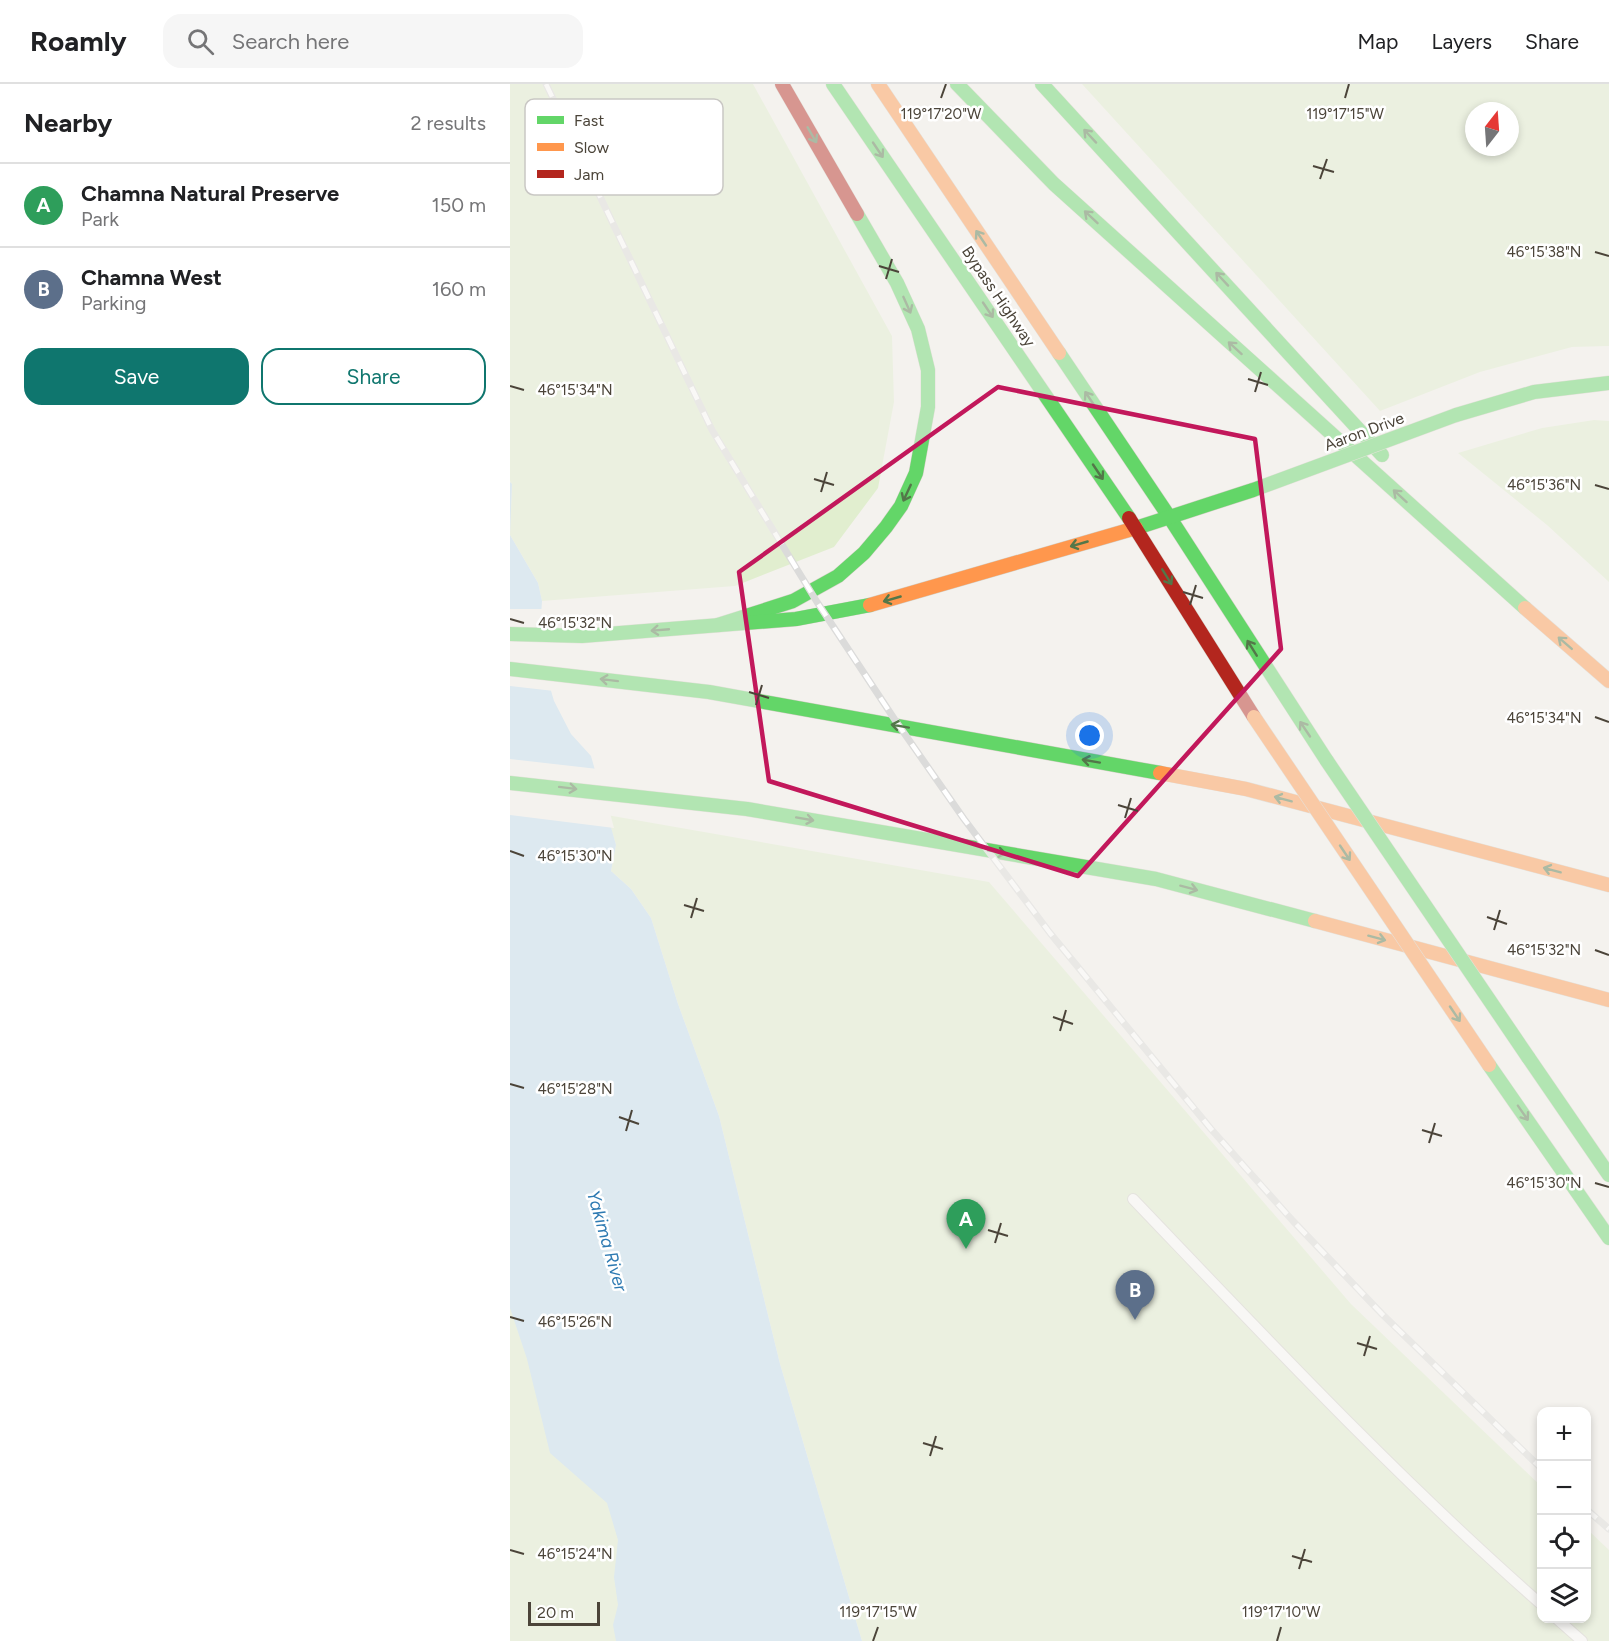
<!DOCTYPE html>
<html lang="en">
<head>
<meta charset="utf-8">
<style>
	:root { --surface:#fff; --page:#f6f6f6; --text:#202124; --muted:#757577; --line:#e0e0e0; --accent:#0f766e }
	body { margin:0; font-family:Figtree,sans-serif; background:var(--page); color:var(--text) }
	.controls { position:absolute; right:18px; bottom:18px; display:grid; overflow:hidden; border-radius:12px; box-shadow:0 3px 9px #0003 }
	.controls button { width:54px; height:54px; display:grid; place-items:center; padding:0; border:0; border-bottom:2px solid var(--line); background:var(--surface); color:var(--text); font:30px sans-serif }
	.compass { position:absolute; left:955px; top:18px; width:54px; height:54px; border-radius:50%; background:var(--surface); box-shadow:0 3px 9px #0003; rotate:17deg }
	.scale { position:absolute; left:18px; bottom:15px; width:72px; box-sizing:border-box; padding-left:6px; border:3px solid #4b4439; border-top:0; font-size:16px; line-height:21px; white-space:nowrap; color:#4b4439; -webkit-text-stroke:4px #fff; paint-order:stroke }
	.you { position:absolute; left:580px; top:652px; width:21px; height:21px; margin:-15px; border:4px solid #fff; border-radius:50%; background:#1a73e8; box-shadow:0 0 0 9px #1a73e833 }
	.badge { display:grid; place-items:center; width:39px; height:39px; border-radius:50%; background:var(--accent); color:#fff; font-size:20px; font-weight:700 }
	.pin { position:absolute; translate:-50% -50px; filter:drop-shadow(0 2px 3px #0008) }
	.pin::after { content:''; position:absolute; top:32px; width:21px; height:18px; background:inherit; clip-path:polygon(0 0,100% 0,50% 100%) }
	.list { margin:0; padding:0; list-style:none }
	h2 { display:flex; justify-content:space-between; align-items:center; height:78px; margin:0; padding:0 24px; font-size:26px }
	h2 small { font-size:20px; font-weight:400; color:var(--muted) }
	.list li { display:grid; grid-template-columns:39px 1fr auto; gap:18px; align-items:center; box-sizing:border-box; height:84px; padding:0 24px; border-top:2px solid var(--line) }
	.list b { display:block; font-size:22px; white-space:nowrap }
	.list p { margin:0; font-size:20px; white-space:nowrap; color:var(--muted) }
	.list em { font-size:20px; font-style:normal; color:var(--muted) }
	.actions { display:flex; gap:12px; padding:18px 24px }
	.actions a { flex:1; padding:14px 0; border:2px solid var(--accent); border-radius:18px; text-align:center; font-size:21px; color:var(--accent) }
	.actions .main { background:var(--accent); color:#fff }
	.icon { flex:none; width:33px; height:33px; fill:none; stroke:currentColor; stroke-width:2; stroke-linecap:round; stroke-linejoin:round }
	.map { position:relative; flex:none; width:1099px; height:1557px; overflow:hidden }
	header { display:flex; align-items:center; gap:36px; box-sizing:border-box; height:84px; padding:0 30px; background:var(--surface); border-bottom:2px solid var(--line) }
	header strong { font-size:28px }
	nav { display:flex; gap:33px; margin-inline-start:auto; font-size:21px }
	.search { width:420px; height:54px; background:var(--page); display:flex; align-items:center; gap:15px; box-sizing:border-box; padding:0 21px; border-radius:18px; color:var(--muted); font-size:22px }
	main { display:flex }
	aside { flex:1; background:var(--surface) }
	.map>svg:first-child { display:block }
	.green { fill:#e1eecf; fill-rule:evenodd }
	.water { fill:#c0ddf1 }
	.pier { fill:#f4f2ee }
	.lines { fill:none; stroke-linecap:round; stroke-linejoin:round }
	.lane-casing { stroke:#d2d0cb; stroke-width:12 }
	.fast-casing { stroke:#d3cfc5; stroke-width:15 }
	.slow-casing { stroke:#d3cfc5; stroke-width:15 }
	.jam-casing { stroke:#d3cfc5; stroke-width:15 }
	.lane { stroke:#fdfdfc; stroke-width:10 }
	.fast { stroke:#63d668; stroke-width:14 }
	.slow { stroke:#ff974d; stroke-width:14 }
	.jam { stroke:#b3261e; stroke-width:14 }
	.rail-casing { stroke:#dbdbda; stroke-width:7 }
	.rail { stroke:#fff; stroke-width:4.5; stroke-dasharray:14; stroke-linecap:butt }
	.fast-bridge-casing { stroke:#d3cfc5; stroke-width:15; stroke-linecap:butt }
	.slow-bridge-casing { stroke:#d3cfc5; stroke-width:15; stroke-linecap:butt }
	.fast-bridge { stroke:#63d668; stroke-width:14 }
	.slow-bridge { stroke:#ff974d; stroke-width:14 }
	.oneway { stroke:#537749 }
	.marked { fill:none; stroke:#c2185b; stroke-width:4.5; stroke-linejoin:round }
	.ticks { fill:none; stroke:#4b4439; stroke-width:2 }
	.labels { text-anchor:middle; stroke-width:5; stroke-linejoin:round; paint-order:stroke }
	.street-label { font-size:16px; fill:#4b4439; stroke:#fff }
	.water-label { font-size:18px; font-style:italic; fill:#2e7ab2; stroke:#fff }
	.key { fill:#fff; stroke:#c9c7c4; stroke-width:1.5 }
	.key-label { font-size:16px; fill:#4b4439 }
	.ticks-label { font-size:15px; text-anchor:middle; fill:#4b4439; stroke:#fff; stroke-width:5; stroke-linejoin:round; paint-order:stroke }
</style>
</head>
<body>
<header>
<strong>Roamly</strong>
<div class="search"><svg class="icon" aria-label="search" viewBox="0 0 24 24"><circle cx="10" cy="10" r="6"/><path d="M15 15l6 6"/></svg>Search here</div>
<nav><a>Map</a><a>Layers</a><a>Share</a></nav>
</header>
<main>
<aside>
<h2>Nearby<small>2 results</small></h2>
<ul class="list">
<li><span class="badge" style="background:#2e9e5b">A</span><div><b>Chamna Natural Preserve</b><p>Park</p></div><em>150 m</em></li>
<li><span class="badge" style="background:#5c6f8a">B</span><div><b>Chamna West</b><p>Parking</p></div><em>160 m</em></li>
</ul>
<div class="actions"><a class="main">Save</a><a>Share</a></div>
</aside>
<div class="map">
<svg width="1099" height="1557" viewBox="0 0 1099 1557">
	<rect width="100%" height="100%" fill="#f4f2ee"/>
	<g class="green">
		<path d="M0,0H243L382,252L384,318L368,404L324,463L225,502L32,517L28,499L0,451L2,401L0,397Z"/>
		<path d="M572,0H1099V262L1062,263L970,288L870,327ZM964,27H1000V63H964Z"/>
		<path d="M1084,336L1099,337V498L1037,441L948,369L1032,344Z"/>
		<path d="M97,731L479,798L841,1220L1031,1402L1032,1534H1076L1077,1445L1099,1466V1557H352L270,1280L209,1032L168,920L141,834L121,805L101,787L106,761Z"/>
		<path d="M0,1086L139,1557H0Z"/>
	</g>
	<path class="water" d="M0,398L2,400L0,451L28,499L32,517L30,545L32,576L44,617L61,650L81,672L106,761L101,787L121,805L141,834L168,920L209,1032L270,1280L352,1557H106L103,1541L108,1521L104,1493L108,1456L97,1419L40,1369L17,1275L0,1224Z"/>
	<g class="pier">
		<path d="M0,525H34L35,575L44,607L0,602Z"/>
		<path d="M0,675L88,685L104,744L0,731Z"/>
	</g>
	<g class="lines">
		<g class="lane-casing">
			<g id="lane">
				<path d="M623,1115C756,1254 887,1394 1032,1521"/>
				<path d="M1046,1534L1072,1557"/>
			</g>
		</g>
		<g class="fast-casing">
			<g id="fast">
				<path d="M323,0L619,434"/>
				<path d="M447,0L544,100L1015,524"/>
				<path d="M532,0L872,371"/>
				<path d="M549,269L660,434L817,677"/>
				<path d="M946,331L1024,308L1099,299"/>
				<path d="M626,444L743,406"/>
				<path d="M208,541L283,517L328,492L354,469L376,443L391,422L406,389L418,323V286L408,245L387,199L347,130"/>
				<path d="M0,550L72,552L286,535L360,521"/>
				<path d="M0,585L199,608L650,689"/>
				<path d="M0,699L237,725L646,795L805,837"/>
				<path d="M1018,973L1099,1091"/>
				<path d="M979,981L1099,1154"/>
			</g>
		</g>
		<g class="slow-casing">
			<g id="slow">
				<path d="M368,0L549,269"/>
				<path d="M360,521L626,444"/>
				<path d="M1015,524L1099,597"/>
				<path d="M650,689L736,705L1099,801"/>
				<path d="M805,837L1099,916"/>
			</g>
		</g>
		<g class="jam-casing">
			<g id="jam">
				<path d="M272,0L347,130"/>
				<path d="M619,434L744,633"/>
			</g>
		</g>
		<use href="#lane" class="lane"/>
		<use href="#fast" class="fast"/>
		<use href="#slow" class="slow"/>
		<use href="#jam" class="jam"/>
		<g class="rail-casing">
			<g id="rail">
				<path d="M36,0L202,346L307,518L385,636L454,735L540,849L701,1045L783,1137L872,1230L1032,1385"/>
				<path d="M1076,1425L1099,1445"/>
			</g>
		</g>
		<use href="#rail" class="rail"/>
		<g class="fast-bridge-casing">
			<g id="fast-bridge">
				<path d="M743,406L946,331"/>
				<path d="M817,677L1018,973"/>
			</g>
		</g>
		<g class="slow-bridge-casing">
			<path id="slow-bridge" d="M744,633L979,981"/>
		</g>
		<use href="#fast-bridge" class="fast-bridge"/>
		<use href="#slow-bridge" class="slow-bridge"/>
	</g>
	<defs><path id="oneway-shaft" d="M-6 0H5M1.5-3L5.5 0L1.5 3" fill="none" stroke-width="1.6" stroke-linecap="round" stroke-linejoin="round" transform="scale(1.5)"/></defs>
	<g class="oneway">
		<use href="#oneway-shaft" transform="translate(302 51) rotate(60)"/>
		<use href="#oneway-shaft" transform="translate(580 52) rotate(-133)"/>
		<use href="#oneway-shaft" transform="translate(368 66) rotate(56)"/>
		<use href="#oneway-shaft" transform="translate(581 133) rotate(-137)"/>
		<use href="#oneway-shaft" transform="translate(471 154) rotate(-124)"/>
		<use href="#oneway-shaft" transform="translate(712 195) rotate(-133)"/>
		<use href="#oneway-shaft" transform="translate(397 221) rotate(66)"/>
		<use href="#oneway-shaft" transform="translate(478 226) rotate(56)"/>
		<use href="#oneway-shaft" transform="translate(725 264) rotate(-138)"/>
		<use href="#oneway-shaft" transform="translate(580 315) rotate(-124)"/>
		<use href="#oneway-shaft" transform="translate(588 388) rotate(56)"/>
		<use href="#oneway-shaft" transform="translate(397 409) rotate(115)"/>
		<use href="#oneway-shaft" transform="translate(890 412) rotate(-138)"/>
		<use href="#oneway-shaft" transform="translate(569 460) rotate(164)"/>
		<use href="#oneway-shaft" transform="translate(657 493) rotate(58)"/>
		<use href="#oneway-shaft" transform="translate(382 515) rotate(164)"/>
		<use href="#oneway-shaft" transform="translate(150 546) rotate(175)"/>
		<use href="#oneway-shaft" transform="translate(1055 559) rotate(-139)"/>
		<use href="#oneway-shaft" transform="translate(742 564) rotate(-122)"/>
		<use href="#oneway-shaft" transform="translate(99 596) rotate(-173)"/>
		<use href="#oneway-shaft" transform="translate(390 642) rotate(-170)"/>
		<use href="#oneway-shaft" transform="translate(795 645) rotate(-124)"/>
		<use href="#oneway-shaft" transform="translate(581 677) rotate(-170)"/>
		<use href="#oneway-shaft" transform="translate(58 704) rotate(7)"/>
		<use href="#oneway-shaft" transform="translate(773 715) rotate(-165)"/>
		<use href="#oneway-shaft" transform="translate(295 735) rotate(10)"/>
		<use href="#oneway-shaft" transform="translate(487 768) rotate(10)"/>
		<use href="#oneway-shaft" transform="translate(835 769) rotate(56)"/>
		<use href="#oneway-shaft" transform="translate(1042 786) rotate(-165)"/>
		<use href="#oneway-shaft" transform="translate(679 804) rotate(15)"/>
		<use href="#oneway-shaft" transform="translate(867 854) rotate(15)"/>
		<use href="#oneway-shaft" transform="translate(945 930) rotate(56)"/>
		<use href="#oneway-shaft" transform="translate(1013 1029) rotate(55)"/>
	</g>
	<path d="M0 0H1099V1557H0ZM488,303L745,355L771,565L568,792L259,697L229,488Z" fill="#f4f2ee" fill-opacity=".55" fill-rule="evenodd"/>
	<path class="marked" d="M488,303L745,355L771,565L568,792L259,697L229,488Z"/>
	<path class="ticks" d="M431,14L436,0M835,14L839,0M803,82L824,88M810,95L817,75M1085,168L1099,172M369,182L389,188M376,195L382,175M738,295L758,301M0,302L14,306M745,308L751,288M304,395L324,401M1085,401L1099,405M311,408L317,388M673,508L693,514M680,521L686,501M0,535L14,539M239,608L259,614M246,621L252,601M1085,633L1099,638M608,721L628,727M615,734L621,714M0,767L14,772M174,821L194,827M977,833L997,840M181,834L187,814M984,846L990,826M1085,866L1099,871M543,933L563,940M550,947L556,926M0,1000L14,1004M109,1033L129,1040M912,1046L932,1052M116,1047L122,1026M919,1059L925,1039M1085,1099L1099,1103M478,1146L498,1152M485,1159L491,1139M0,1233L14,1237M847,1259L867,1265M854,1272L860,1252M413,1359L433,1365M420,1372L426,1352M0,1466L14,1470M782,1472L802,1478M789,1485L795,1465M363,1557L368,1543M767,1557L771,1543"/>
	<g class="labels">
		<g class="street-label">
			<text transform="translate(489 212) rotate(56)" y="6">Bypass Highway</text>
			<text transform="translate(854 347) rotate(-20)" y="6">Aaron Drive</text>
		</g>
		<g class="water-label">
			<text transform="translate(97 1157) rotate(74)" y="6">Yakima River</text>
		</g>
	</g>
	<rect x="15" y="15" width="198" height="96" rx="9" class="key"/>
	<rect x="27" y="32" width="27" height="8" fill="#63d668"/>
	<rect x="27" y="59" width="27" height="8" fill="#ff974d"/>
	<rect x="27" y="86" width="27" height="8" fill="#b3261e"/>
	<g class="key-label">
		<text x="64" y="42">Fast</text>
		<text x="64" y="69">Slow</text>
		<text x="64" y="96">Jam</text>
	</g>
	<g class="ticks-label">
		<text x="431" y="35">119°17'20"W</text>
		<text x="835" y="35">119°17'15"W</text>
		<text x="1034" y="173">46°15'38"N</text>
		<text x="65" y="311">46°15'34"N</text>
		<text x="1034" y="406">46°15'36"N</text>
		<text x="65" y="544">46°15'32"N</text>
		<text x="1034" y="639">46°15'34"N</text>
		<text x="65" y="777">46°15'30"N</text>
		<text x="1034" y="871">46°15'32"N</text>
		<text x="65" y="1010">46°15'28"N</text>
		<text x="1034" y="1104">46°15'30"N</text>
		<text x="65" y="1243">46°15'26"N</text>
		<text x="65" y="1475">46°15'24"N</text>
		<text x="368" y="1533">119°17'15"W</text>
		<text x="771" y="1533">119°17'10"W</text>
	</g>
</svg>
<div class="controls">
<button>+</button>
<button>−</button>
<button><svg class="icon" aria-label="locate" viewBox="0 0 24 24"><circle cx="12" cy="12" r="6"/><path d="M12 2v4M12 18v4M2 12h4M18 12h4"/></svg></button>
<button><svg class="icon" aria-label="layers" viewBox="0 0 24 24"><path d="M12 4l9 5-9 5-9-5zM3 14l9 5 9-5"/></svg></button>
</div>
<svg class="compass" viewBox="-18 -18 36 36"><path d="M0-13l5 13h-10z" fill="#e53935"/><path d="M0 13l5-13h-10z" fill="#757577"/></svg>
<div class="scale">20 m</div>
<div class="you"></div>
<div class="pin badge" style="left:456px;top:1165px;background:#2e9e5b">A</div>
<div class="pin badge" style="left:625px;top:1236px;background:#5c6f8a">B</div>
</div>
</main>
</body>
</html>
